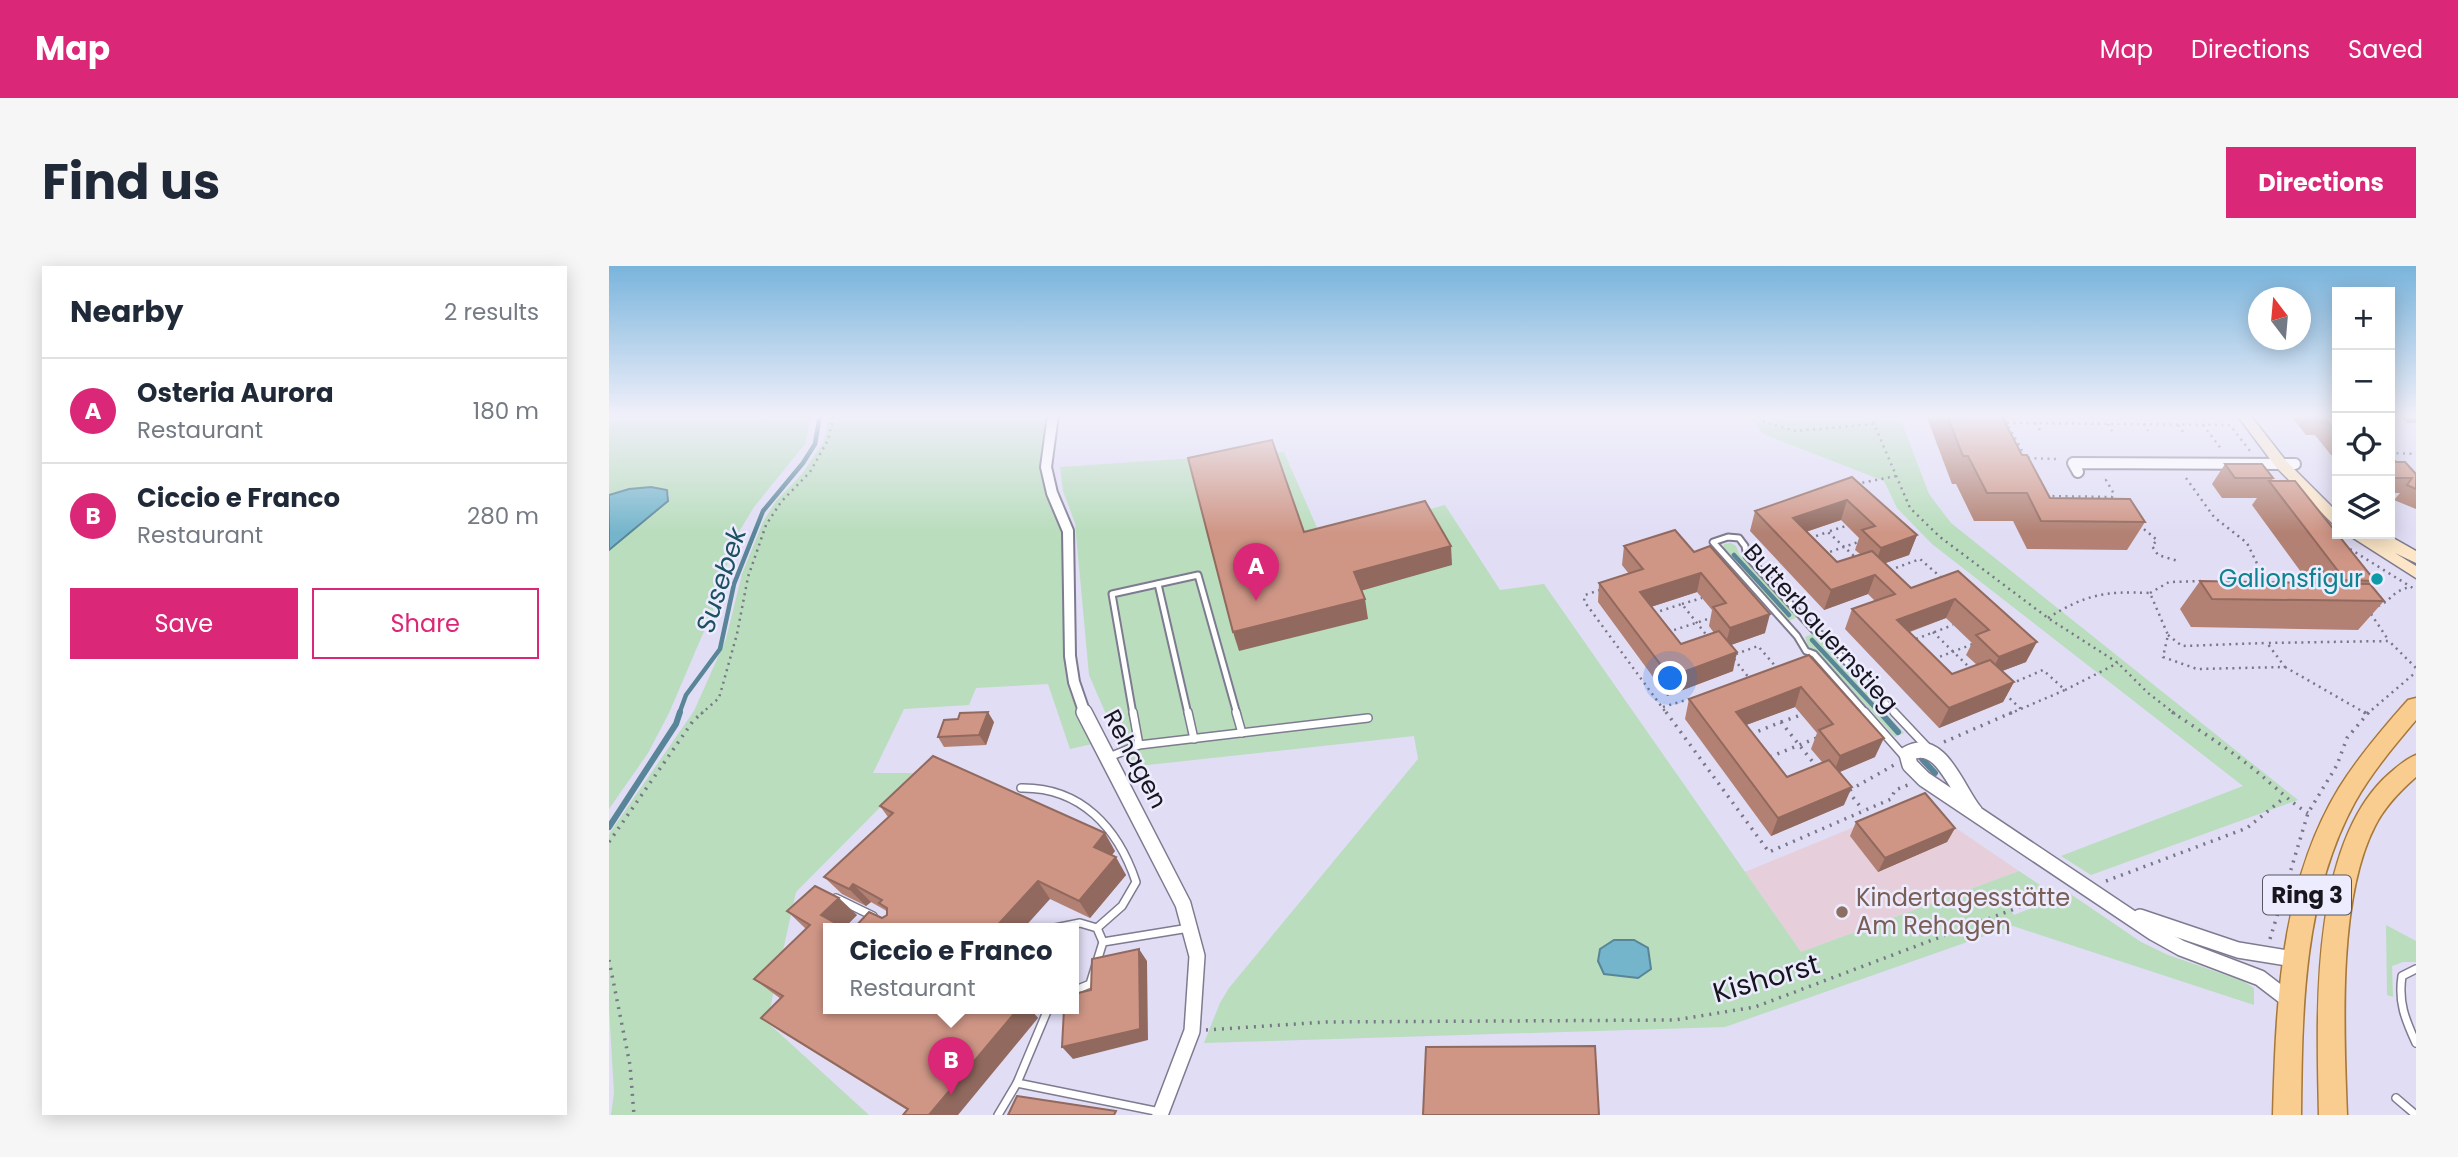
<!DOCTYPE html>
<html lang="en">
<head>
<meta charset="utf-8">
<style>
	:root { --surface:#fff; --page:#f6f6f7; --text:#1f2937; --muted:#747a83; --line:#e0e1e3; --accent:#db2777 }
	body { margin:0; font-family:Poppins,sans-serif; background:var(--page); color:var(--text) }
	.controls { position:absolute; right:21px; top:21px; display:grid; overflow:hidden; border-radius:0px; box-shadow:0 4px 18px #0003 }
	.controls button { width:63px; height:63px; display:grid; place-items:center; padding:0; border:0; border-bottom:2px solid var(--line); background:var(--surface); color:var(--text); font:35px sans-serif }
	.compass { position:absolute; left:1639px; top:21px; width:63px; height:63px; border-radius:50%; background:var(--surface); box-shadow:0 4px 18px #0003; rotate:344deg }
	.you { position:absolute; left:1062px; top:413px; width:24px; height:24px; margin:-18px; border:5px solid #fff; border-radius:50%; background:#1a73e8; box-shadow:0 0 0 10px #1a73e833 }
	.badge { display:grid; place-items:center; width:46px; height:46px; border-radius:50%; background:var(--accent); color:#fff; font-size:23px; font-weight:700 }
	.pin { position:absolute; translate:-50% -58px; filter:drop-shadow(0 2px 4px #0008) }
	.pin::after { content:''; position:absolute; top:37px; width:24px; height:21px; background:inherit; clip-path:polygon(0 0,100% 0,50% 100%) }
	.popup { position:absolute; left:214px; top:657px; width:256px; height:91px; box-sizing:border-box; display:grid; place-content:center; border-radius:0px; background:var(--surface); filter:drop-shadow(0 2px 5px #0005); font-size:23px; white-space:nowrap; color:var(--muted) }
	.popup b { font-size:26px; color:var(--text) }
	.popup::after { content:''; position:absolute; left:50%; top:100%; margin-left:-14px; border:14px solid transparent; border-top-color:var(--surface) }
	.list { margin:0; padding:0; list-style:none }
	h2 { display:flex; justify-content:space-between; align-items:center; height:91px; margin:0; padding:0 28px; font-size:30px }
	h2 small { font-size:23px; font-weight:400; color:var(--muted) }
	.list li { display:grid; grid-template-columns:46px 1fr auto; gap:21px; align-items:center; box-sizing:border-box; height:105px; padding:0 28px; border-top:2px solid var(--line) }
	.list b { display:block; font-size:26px; white-space:nowrap }
	.list p { margin:0; font-size:23px; white-space:nowrap; color:var(--muted) }
	.list em { font-size:23px; font-style:normal; color:var(--muted) }
	.actions { display:flex; gap:14px; padding:21px 28px }
	.actions a { flex:1; padding:16px 0; border:2px solid var(--accent); border-radius:0px; text-align:center; font-size:24px; color:var(--accent) }
	.actions .main { background:var(--accent); color:#fff }
	.icon { flex:none; width:38px; height:38px; fill:none; stroke:currentColor; stroke-width:2; stroke-linecap:round; stroke-linejoin:round }
	.map { position:relative; flex:none; width:1807px; height:849px; overflow:hidden; border-radius:0px }
	header { display:flex; align-items:center; gap:42px; box-sizing:border-box; height:98px; padding:0 35px; background:var(--accent); color:#fff }
	header strong { font-size:33px }
	nav { display:flex; gap:38px; margin-inline-start:auto; font-size:24px }
	.intro { display:flex; align-items:center; justify-content:space-between; box-sizing:border-box; height:168px; padding:0 42px }
	h1 { margin:0; font-size:49px }
	.button { padding:18px 32px; border-radius:0px; background:var(--accent); color:#fff; font-size:24px; font-weight:700 }
	main { display:flex; gap:42px; padding:0 42px }
	aside { flex:1; background:var(--surface); border-radius:0px; box-shadow:0 4px 18px #0003 }
	.map>svg:first-child { display:block }
	.education { fill:#e6cfda }
	.green { fill:#b9ddbd }
	.water { fill:#74b5cb; stroke:#588597; stroke-width:2 }
	.lines { fill:none; stroke-linecap:round; stroke-linejoin:round }
	.stream-far1 { stroke:#588597; stroke-width:4.5 }
	.stream { stroke:#588597; stroke-width:6 }
	.lane-far1-casing { stroke:#7e7b90; stroke-width:9 }
	.lane-casing { stroke:#7e7b90; stroke-width:10 }
	.street-far1-casing { stroke:#7e7b90; stroke-width:14 }
	.street-casing { stroke:#7e7b90; stroke-width:18 }
	.secondary-casing { stroke:#7e7b90; stroke-width:3 }
	.primary-casing { stroke:#a77837; stroke-width:3 }
	.path-far1 { stroke:#797787; stroke-width:2.5; stroke-dasharray:2 4.5; stroke-linecap:butt }
	.path { stroke:#797787; stroke-width:3.5; stroke-dasharray:2 6; stroke-linecap:butt }
	.lane-far1 { stroke:#fff; stroke-width:5 }
	.lane { stroke:#fff; stroke-width:7 }
	.street-far1 { stroke:#fff; stroke-width:10 }
	.street { stroke:#fff; stroke-width:15 }
	.secondary { fill:#fce6c7; fill-rule:evenodd }
	.primary { fill:#f9cd8f; fill-rule:evenodd }
	.wall { fill:#b28173; fill-rule:evenodd }
	.shaded-wall { fill:#91695e }
	.building { fill:#cf9686; stroke:#91695e; stroke-width:2 }
	.culture-dot { fill:#0f9aa8; stroke:#edebfe; stroke-width:2.5 }
	.education-dot { fill:#8d6e63; stroke:#edebfe; stroke-width:2.5 }
	.labels { text-anchor:middle; stroke-width:5; stroke-linejoin:round; paint-order:stroke }
	.shield { fill:#edebfe; stroke:#575661; stroke-width:2 }
	.shield-label { font-size:23px; font-weight:bold; fill:#17161e }
	.culture-label { font-size:24px; fill:#0d838f; stroke:#edebfe; text-anchor:end }
	.street-label { font-size:24px; fill:#17161e; stroke:#edebfe }
	.education-label { font-size:24px; fill:#785e54; stroke:#edebfe; text-anchor:start }
	.water-label { font-size:26px; font-style:italic; fill:#1b5161; stroke:#edebfe }
	.near-street-label { font-size:28px; fill:#17161e; stroke:#edebfe }
</style>
</head>
<body>
<header>
<strong>Map</strong>
<nav><a>Map</a><a>Directions</a><a>Saved</a></nav>
</header>
<div class="intro"><h1>Find us</h1><a class="button">Directions</a></div>
<main>
<aside>
<h2>Nearby<small>2 results</small></h2>
<ul class="list">
<li><span class="badge">A</span><div><b>Osteria Aurora</b><p>Restaurant</p></div><em>180 m</em></li>
<li><span class="badge">B</span><div><b>Ciccio e Franco</b><p>Restaurant</p></div><em>280 m</em></li>
</ul>
<div class="actions"><a class="main">Save</a><a>Share</a></div>
</aside>
<div class="map">
<svg width="1807" height="849" viewBox="0 0 1807 849">
	<rect width="100%" height="100%" fill="#e0ddf5"/>
	<path class="education" d="M1313,533L1335,554L1410,605L1192,686L1136,606Z"/>
	<g class="green">
		<path d="M0,149H202L196,178L145,241L125,274L107,337L60,447L39,487L0,543V284L60,232V227C41,218 19,221 0,229Z"/>
		<path d="M220,149H439L432,200L436,227L453,265L458,406L462,429L483,478L461,483L439,418L367,422L360,439L295,443L264,507H305L187,626L158,756L260,849H2L5,827L0,742V568L85,445L117,373L133,308L154,256L167,235L193,208L215,175Z"/>
		<path d="M1140,149H1290L1320,228L1342,257L1689,534L1482,609L1452,590L1634,520L1323,278L1288,242L1275,215L1154,168Z"/>
		<path d="M675,186L713,273L836,239L891,324L935,318L1192,686L1410,605L1437,623L1398,638L1405,649L1460,627L1532,676L1559,689L1634,715L1645,722V739L1404,660L1116,761L595,777L611,737L620,722L809,493L805,470L520,501L480,409L466,257L454,225L451,201Z"/>
		<path d="M1122,277L1127,280L1130,288L1189,351L1179,355L1114,283L1115,278Z"/>
		<path d="M1203,368L1214,375L1218,384L1295,467L1286,471L1210,388L1199,380L1196,371Z"/>
		<path d="M1777,659L1807,675V696H1794L1783,700L1784,731L1778,729Z"/>
	</g>
	<g class="water">
		<path d="M42,221L58,224L59,235L0,284V229L20,223Z"/>
		<path d="M1005,674H1025L1039,682L1042,703L1029,712L995,708L989,695L991,683Z"/>
	</g>
	<g class="lines">
		<g class="stream-far1">
			<path d="M1125,289L1180,349"/>
			<path d="M1203,374L1272,448"/>
			<path d="M70,448L77,429L111,383L125,318L154,245L194,197L206,178L211,149"/>
		</g>
		<g class="stream">
			<path d="M1271,446L1289,466"/>
			<path d="M1313,493L1326,507"/>
			<path d="M0,561L67,458L71,446"/>
		</g>
		<g class="lane-far1-casing">
			<g id="lane-far1">
				<path d="M549,318L579,448"/>
				<path d="M524,448L503,328L589,309L628,448"/>
				<path d="M1258,448L1205,388L1197,385L1188,370L1104,276L1119,271L1130,272L1136,280L1138,290L1205,364L1221,374L1227,385L1287,448"/>
			</g>
		</g>
		<g class="lane-casing">
			<g id="lane">
				<path d="M524,446L530,479"/>
				<path d="M579,446L585,473"/>
				<path d="M627,446L633,467"/>
				<path d="M1256,446L1294,489"/>
				<path d="M1285,446L1318,481"/>
				<path d="M500,491L530,479L759,452"/>
				<path d="M412,522C472,521 509,562 527,616L513,640L488,662"/>
				<path d="M227,632L264,650"/>
				<path d="M441,663L471,657L488,662L494,676"/>
				<path d="M1807,703L1793,710C1789,736 1796,753 1807,777"/>
				<path d="M464,725L481,718L494,676L580,662"/>
				<path d="M439,743L408,817L551,846"/>
				<path d="M1787,832L1807,849"/>
				<path d="M389,849L408,817"/>
			</g>
		</g>
		<g class="street-far1-casing">
			<g id="street-far1">
				<path d="M444,149L437,201L443,227L459,265L461,390L465,416L476,448"/>
				<path d="M1469,206L1464,197L1686,198"/>
			</g>
		</g>
		<g class="street-casing">
			<g id="street">
				<path d="M475,446L574,638L588,690L583,765L551,849"/>
				<path d="M1366,546C1348,525 1332,469 1298,488L1301,499L1315,513L1545,667L1572,682L1651,712L1681,735"/>
				<path d="M1531,651L1629,684L1684,693"/>
			</g>
		</g>
		<g class="secondary-casing">
			<g id="secondary">
				<path d="M1628,149H1641L1677,195L1728,246V259L1723,257L1667,201Z"/>
				<path d="M1738,268H1777L1807,285V297L1786,287L1807,300V312Z"/>
			</g>
		</g>
		<g class="primary-casing">
			<g id="primary">
				<path d="M1807,432V454C1785,480 1763,506 1746,536C1694,631 1693,744 1692,849H1664C1667,739 1671,619 1730,522C1750,490 1774,462 1799,434Z"/>
				<path d="M1807,489V511C1791,525 1776,540 1766,560C1728,633 1735,767 1738,849H1710C1708,750 1700,577 1781,507C1789,500 1797,493 1807,489Z"/>
			</g>
		</g>
		<g class="path-far1">
			<path d="M1151,149L1155,156L1187,165L1265,158"/>
			<path d="M1266,149L1265,158L1301,242L1331,271L1439,352L1509,397L1539,427L1566,448"/>
			<path d="M1393,149L1416,190"/>
			<path d="M1398,157L1621,159L1641,185"/>
			<path d="M1426,157L1431,164"/>
			<path d="M1499,158L1503,165"/>
			<path d="M1535,158L1539,165"/>
			<path d="M1569,159L1574,166"/>
			<path d="M1594,159L1613,184"/>
			<path d="M1781,187L1807,188"/>
			<path d="M1419,192L1447,193"/>
			<path d="M1577,212L1605,251L1638,277L1658,318"/>
			<path d="M1247,218L1287,210"/>
			<path d="M1437,230L1503,231L1505,228L1497,214L1501,211"/>
			<path d="M1530,259L1548,274L1543,280L1549,289L1569,295"/>
			<path d="M1221,265L1237,260"/>
			<path d="M1201,272L1219,266L1246,291"/>
			<path d="M1741,283L1807,324"/>
			<path d="M1215,288L1252,275"/>
			<path d="M1281,304L1311,293L1334,313"/>
			<path d="M991,324L976,329L975,335L1058,448"/>
			<path d="M1541,327L1560,316L1596,315"/>
			<path d="M1073,338L1093,332"/>
			<path d="M1769,340C1784,334 1781,326 1801,321"/>
			<path d="M1045,347L1073,338L1099,371"/>
			<path d="M1762,348L1780,375"/>
			<path d="M1439,352C1477,328 1497,325 1541,327L1559,369L1554,391L1588,403L1676,401L1658,377L1780,375L1807,402"/>
			<path d="M1059,366L1102,352"/>
			<path d="M1324,366L1363,404"/>
			<path d="M1559,369L1573,380L1657,377"/>
			<path d="M1307,373L1344,359"/>
			<path d="M1127,388L1149,380L1168,402"/>
			<path d="M1125,393L1140,412"/>
			<path d="M1325,393L1364,378"/>
			<path d="M1676,401L1758,448"/>
			<path d="M1456,424L1509,397"/>
			<path d="M1396,428L1412,443"/>
			<path d="M1054,441L1104,426"/>
			<path d="M92,448L110,432L128,368L139,311L157,259L172,236L201,206L219,174L225,149"/>
			<path d="M1400,448L1456,424L1434,404L1404,417"/>
			<path d="M1758,448L1807,406"/>
		</g>
		<g class="path">
			<path d="M1057,446L1160,586L1282,533L1286,524L1299,519"/>
			<path d="M1563,446C1596,468 1631,490 1661,517C1674,528 1684,538 1699,547"/>
			<path d="M1755,446L1758,448"/>
			<path d="M1172,456L1192,449"/>
			<path d="M1142,468L1172,456L1207,500"/>
			<path d="M1335,476L1404,446"/>
			<path d="M1161,491L1210,471"/>
			<path d="M1241,524L1285,499"/>
			<path d="M1239,525L1254,544"/>
			<path d="M0,576L84,455L94,446"/>
			<path d="M1497,615L1638,562L1675,532"/>
			<path d="M1661,673L1699,547L1728,499L1738,472L1760,446"/>
			<path d="M0,694L21,799L25,849"/>
			<path d="M597,764L717,756L1066,754L1146,741L1453,625"/>
		</g>
		<use href="#lane-far1" class="lane-far1"/>
		<use href="#lane" class="lane"/>
		<use href="#street-far1" class="street-far1"/>
		<use href="#street" class="street"/>
		<use href="#secondary" class="secondary"/>
		<use href="#primary" class="primary"/>
	</g>
	<g class="wall">
		<path d="M1317,149H1392L1413,189L1441,232L1536,256L1518,284L1418,283L1404,255H1365L1347,218H1343Z"/>
		<path d="M1461,149H1596L1595,150Z"/>
		<path d="M1683,149H1726L1728,151V189H1722L1706,169H1697L1682,150Z"/>
		<path d="M1790,149H1807V157H1798Z"/>
		<path d="M1781,190L1787,196L1807,208V243L1785,234L1791,227H1781Z"/>
		<path d="M1616,198L1664,212L1663,215L1766,315L1762,319L1775,335L1749,364L1582,361L1571,343L1591,315L1700,317L1643,239L1648,232H1613L1603,218Z"/>
		<path d="M1243,211L1308,269L1300,289L1276,297L1302,322L1349,305L1417,396L1393,405L1405,416L1394,436L1330,462L1236,363L1243,343L1266,335L1259,328L1215,344L1141,265L1146,245ZM1232,254L1250,272L1246,284L1251,288L1228,296L1197,266ZM1337,352L1363,377L1357,389L1368,399L1343,408L1301,366Z"/>
		<path d="M1066,264L1156,367L1122,379L1124,405L1058,430L989,336L990,317L1020,308L1013,299L1015,280ZM1088,326L1103,344L1100,360L1105,367L1072,378L1042,341Z"/>
		<path d="M1200,389L1266,491L1230,506L1235,539L1162,570L1076,453L1080,433ZM1186,441L1208,467L1202,483L1213,496L1178,511L1137,459Z"/>
		<path d="M349,453L385,456L377,479L335,481L329,471Z"/>
		<path d="M271,540L506,585L503,589L517,609L481,652L441,633L273,652L278,649V646L276,644L262,636L257,640L233,628L215,611L279,551Z"/>
		<path d="M1247,556L1346,562L1338,576L1269,606L1241,570Z"/>
		<path d="M178,645L248,649L235,662L220,743H421L429,752L298,844L174,767L152,752L172,733L145,713L197,663Z"/>
	</g>
	<g class="shaded-wall">
		<path d="M1238,234L1232,254L1178,272L1184,252Z"/>
		<path d="M1308,269L1300,289L1265,301L1272,282Z"/>
		<path d="M842,280L843,299L748,326L745,306Z"/>
		<path d="M1092,307L1088,326L1029,345L1031,326Z"/>
		<path d="M1266,309L1259,328L1215,344L1222,324Z"/>
		<path d="M756,333L759,353L630,385L624,366Z"/>
		<path d="M1346,333L1337,352L1280,373L1288,354Z"/>
		<path d="M1161,348L1156,367L1116,381L1121,362Z"/>
		<path d="M1428,376L1417,396L1380,410L1390,391Z"/>
		<path d="M1128,386L1124,405L1058,430L1061,411Z"/>
		<path d="M1405,416L1394,436L1330,462L1340,442Z"/>
		<path d="M1192,421L1186,441L1121,465L1127,446Z"/>
		<path d="M379,446L385,456L377,479L370,469Z"/>
		<path d="M1275,472L1266,491L1224,509L1231,490Z"/>
		<path d="M1243,521L1235,539L1162,570L1169,552Z"/>
		<path d="M1346,562L1338,576L1269,606L1276,592Z"/>
		<path d="M496,567L506,585L495,599L485,581Z"/>
		<path d="M507,591L517,609L481,652L470,635Z"/>
		<path d="M429,615L441,633L414,663H385Z"/>
		<path d="M244,618L262,636L257,640L240,623Z"/>
		<path d="M230,632L248,649L234,663L212,649Z"/>
		<path d="M530,683L538,695L539,774L464,793L453,781Z"/>
		<path d="M409,743H421L429,752L349,849H320Z"/>
	</g>
	<g class="building">
		<path d="M1338,149H1392L1413,189H1418L1441,232L1521,233L1536,256L1432,255L1418,227H1378L1359,190H1354Z"/>
		<path d="M1703,149H1726L1728,151V168L1717,154H1708Z"/>
		<path d="M663,174L695,266L816,235L842,280L745,306L756,333L624,366L579,192Z"/>
		<path d="M1781,190L1787,196H1796L1807,208V223L1798,219L1803,212H1784L1781,208Z"/>
		<path d="M1616,198H1653L1664,212H1626Z"/>
		<path d="M1243,211L1308,269L1272,282L1253,264L1266,260L1238,234L1184,252L1228,296L1263,285L1302,322L1349,305L1428,376L1390,391L1367,369L1380,364L1346,333L1288,354L1343,408L1381,394L1405,416L1340,442L1243,343L1286,328L1266,309L1222,324L1146,245Z"/>
		<path d="M1660,215H1686L1766,315L1736,314Z"/>
		<path d="M1066,264L1085,286L1101,280L1161,348L1121,362L1104,341L1117,337L1092,307L1031,326L1072,378L1110,365L1128,386L1061,411L990,317L1034,303L1015,280Z"/>
		<path d="M1591,315L1761,318L1775,335L1603,333Z"/>
		<path d="M1200,389L1275,472L1231,490L1210,464L1224,458L1192,421L1127,446L1178,511L1220,494L1243,521L1169,552L1080,433Z"/>
		<path d="M379,446L370,469L329,471L335,454L349,453L351,447Z"/>
		<path d="M324,490L496,567L485,581L507,591L470,635L429,615L385,663H244L260,646L273,652L278,649V642L270,637L273,634L244,618L240,623L215,611L284,547L271,540Z"/>
		<path d="M1316,527L1346,562L1276,592L1247,556Z"/>
		<path d="M206,620L230,632L212,649L237,663H220V743H409L320,849H294L299,843L152,752L174,730L145,713L201,659L178,645Z"/>
		<path d="M530,683L531,763L453,781L455,743H465V728L482,724L483,693Z"/>
		<path d="M986,780L990,849H814L817,781Z"/>
		<path d="M408,830L507,845L505,849H399Z"/>
	</g>
	<linearGradient id="sky" x2="0" y2="1"><stop stop-color="#79b4dc"/><stop offset="0.56" stop-color="#f1f0fa"/><stop offset="1" stop-color="#f1f0fa" stop-opacity="0"/></linearGradient>
	<rect width="1807" height="267" fill="url(#sky)"/>
	<circle class="culture-dot" cx="1768" cy="313" r="7"/>
	<circle class="education-dot" cx="1233" cy="646" r="7"/>
	<g class="labels">
		<rect class="shield" x="1654" y="609.5" width="88" height="39" rx="5"/>
		<g class="shield-label">
			<text x="1698" y="637">Ring 3</text>
		</g>
		<g class="culture-label">
			<text x="1754" y="321">Galionsfigur</text>
		</g>
		<g class="street-label">
			<text transform="translate(1212 362) rotate(48)" y="8">Butterbauernstieg</text>
			<text transform="translate(526 493) rotate(62)" y="8">Rehagen</text>
		</g>
		<g class="education-label">
			<text x="1247" y="640">Kindertagesstätte<tspan x="1247" dy="28">Am Rehagen</tspan></text>
		</g>
		<g class="water-label">
			<text transform="translate(112 314) rotate(-72)" y="9">Susebek</text>
		</g>
		<g class="near-street-label">
			<text transform="translate(1157 712) rotate(-16)" y="10">Kishorst</text>
		</g>
	</g>
</svg>
<div class="controls">
<button>+</button>
<button>−</button>
<button><svg class="icon" aria-label="locate" viewBox="0 0 24 24"><circle cx="12" cy="12" r="6"/><path d="M12 2v4M12 18v4M2 12h4M18 12h4"/></svg></button>
<button><svg class="icon" aria-label="layers" viewBox="0 0 24 24"><path d="M12 4l9 5-9 5-9-5zM3 14l9 5 9-5"/></svg></button>
</div>
<svg class="compass" viewBox="-18 -18 36 36"><path d="M0-13l5 13h-10z" fill="#e53935"/><path d="M0 13l5-13h-10z" fill="#747a83"/></svg>
<div class="you"></div>
<div class="pin badge" style="left:647px;top:335px">A</div>
<div class="pin badge" style="left:342px;top:829px">B</div>
<div class="popup"><b>Ciccio e Franco</b>Restaurant</div>
</div>
</main>
</body>
</html>
